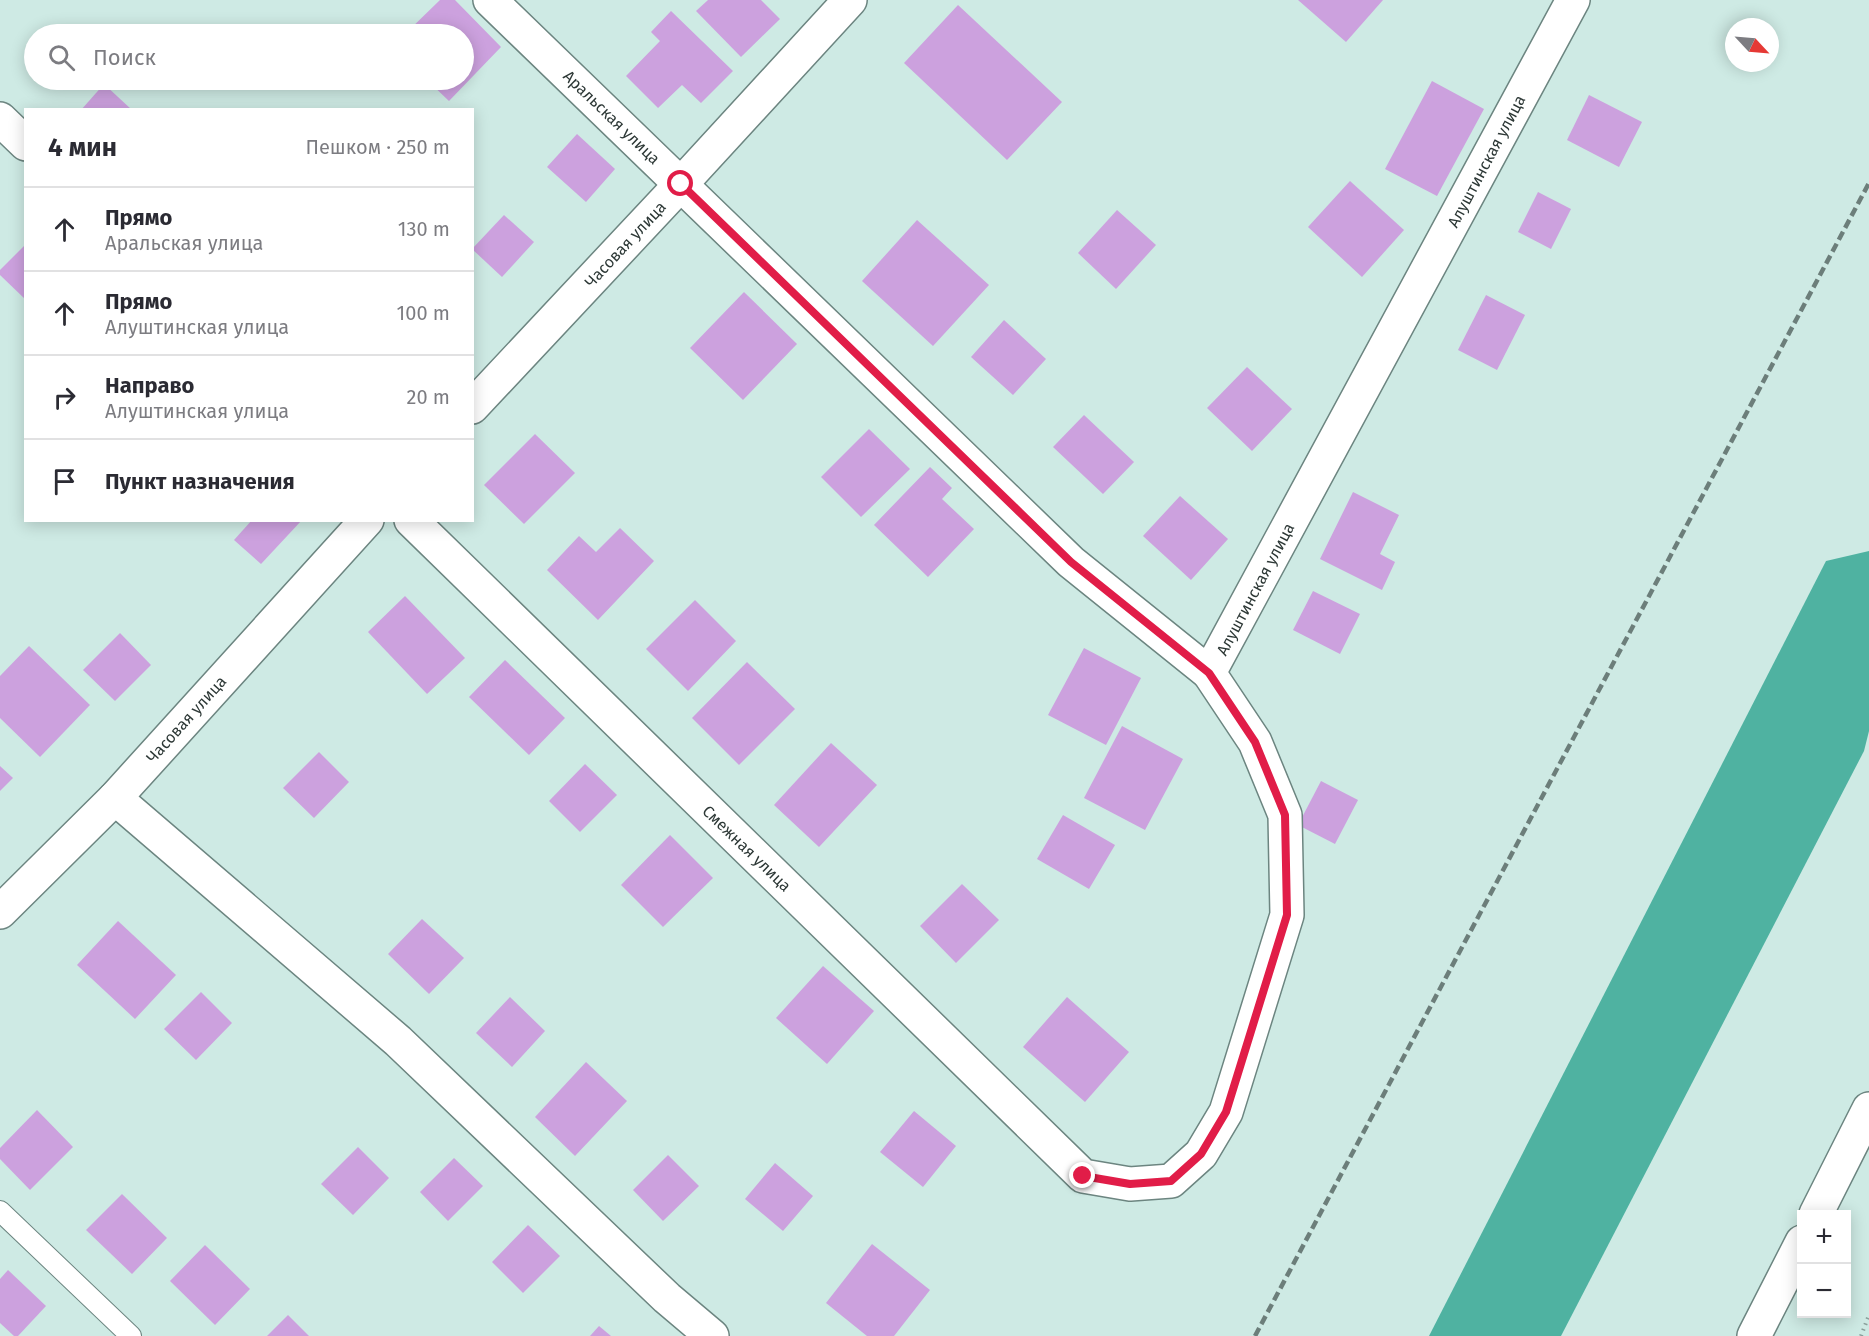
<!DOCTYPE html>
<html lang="ru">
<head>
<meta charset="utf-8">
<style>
	:root { --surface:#fff; --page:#f7f7f7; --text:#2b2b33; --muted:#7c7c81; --line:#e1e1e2 }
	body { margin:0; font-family:"Fira Sans",sans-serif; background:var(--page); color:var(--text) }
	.controls { position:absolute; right:18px; bottom:18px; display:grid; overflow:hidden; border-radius:0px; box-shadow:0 3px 15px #0003 }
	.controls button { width:54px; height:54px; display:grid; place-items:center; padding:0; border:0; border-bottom:2px solid var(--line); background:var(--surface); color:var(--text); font:30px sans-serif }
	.compass { position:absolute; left:1725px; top:18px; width:54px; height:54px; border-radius:50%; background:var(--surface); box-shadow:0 3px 15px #0003; rotate:116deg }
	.stop { position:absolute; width:18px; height:18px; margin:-14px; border:4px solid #e11d48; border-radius:50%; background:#fff }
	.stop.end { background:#e11d48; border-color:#fff; box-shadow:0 2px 6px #0008 }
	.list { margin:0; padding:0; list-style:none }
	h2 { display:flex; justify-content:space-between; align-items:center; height:78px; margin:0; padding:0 24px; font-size:26px }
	h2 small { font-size:20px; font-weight:400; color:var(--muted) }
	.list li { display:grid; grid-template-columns:39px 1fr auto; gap:18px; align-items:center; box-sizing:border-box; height:84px; padding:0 24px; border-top:2px solid var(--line) }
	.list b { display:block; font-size:22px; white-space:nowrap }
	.list p { margin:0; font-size:20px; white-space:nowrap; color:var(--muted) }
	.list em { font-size:20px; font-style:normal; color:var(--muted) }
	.icon { flex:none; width:33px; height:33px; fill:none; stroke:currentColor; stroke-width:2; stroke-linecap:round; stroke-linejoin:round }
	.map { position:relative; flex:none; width:1869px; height:1336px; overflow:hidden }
	.search { position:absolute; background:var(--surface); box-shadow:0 3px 15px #0003; left:24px; top:24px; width:450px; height:66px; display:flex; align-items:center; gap:15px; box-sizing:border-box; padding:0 21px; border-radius:33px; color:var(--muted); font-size:22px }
	.panel { position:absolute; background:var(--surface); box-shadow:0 3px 15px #0003; left:24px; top:108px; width:450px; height:414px; border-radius:0px }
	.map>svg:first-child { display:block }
	.forest { fill:#4fb2a1 }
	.building { fill:#cca1de }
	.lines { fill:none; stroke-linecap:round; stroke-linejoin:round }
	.service-casing { stroke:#6c8580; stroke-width:22 }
	.minor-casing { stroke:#6c8580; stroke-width:36 }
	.tertiary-casing { stroke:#6c8580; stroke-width:36 }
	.path { stroke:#8a9f9a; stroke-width:4; stroke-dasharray:1.5 4.5; stroke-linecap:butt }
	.service { stroke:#fff; stroke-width:20 }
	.minor { stroke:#fff; stroke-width:33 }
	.tertiary { stroke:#fff; stroke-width:33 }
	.rail { stroke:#6c7e7a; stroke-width:4.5; stroke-dasharray:9 4.5; stroke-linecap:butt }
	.route { stroke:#e11d48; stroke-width:8 }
	.labels { text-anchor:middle; stroke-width:4.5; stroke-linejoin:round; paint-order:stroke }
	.street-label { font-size:16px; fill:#2d3836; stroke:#fff }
</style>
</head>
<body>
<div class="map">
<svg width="1869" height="1336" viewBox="0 0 1869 1336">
	<rect width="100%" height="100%" fill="#ceeae4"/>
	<path class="forest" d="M1869,551V731L1864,751L1561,1336H1429L1826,561Z"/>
	<g class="building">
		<path d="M440,0H455L501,47L449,101L427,80H464V34H405Z"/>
		<path d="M708,0H761L780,19L741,57L696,11Z"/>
		<path d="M1298,0H1383L1346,42Z"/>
		<path d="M958,5L1062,102L1007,160L904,63Z"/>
		<path d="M671,11L733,71L701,103L682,85L658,108L626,76L660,41L651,32Z"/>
		<path d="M1432,81L1484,109L1437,196L1385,169Z"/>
		<path d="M104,84L132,110H81Z"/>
		<path d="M1589,95L1642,122L1619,167L1567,140Z"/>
		<path d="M577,134L615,169L586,202L547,167Z"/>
		<path d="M1350,181L1404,230L1362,277L1308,227Z"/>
		<path d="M1538,192L1571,209L1551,249L1518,232Z"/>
		<path d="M1117,210L1156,245L1116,289L1078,253Z"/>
		<path d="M504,215L534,242L502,277L472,249Z"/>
		<path d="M917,220L989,285L933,346L862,281Z"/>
		<path d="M26,244V300L0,275V270Z"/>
		<path d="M744,292L797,344L743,400L690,348Z"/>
		<path d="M1486,295L1525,315L1497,370L1458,350Z"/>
		<path d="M1004,320L1046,359L1013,395L971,357Z"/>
		<path d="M1247,367L1292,409L1252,451L1207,408Z"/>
		<path d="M1084,415L1134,462L1103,494L1053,447Z"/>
		<path d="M869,429L910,469L861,517L821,477Z"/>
		<path d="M535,434L575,473L524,524L484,485Z"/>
		<path d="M930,467L952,488L942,499L974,529L928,577L874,525Z"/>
		<path d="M1353,492L1399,515L1380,554L1395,562L1382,590L1320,559Z"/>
		<path d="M1180,496L1228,539L1191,580L1143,536Z"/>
		<path d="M252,520H302L261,564L234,540Z"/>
		<path d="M620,528L654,561L598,620L547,570L579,536L596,552Z"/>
		<path d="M1313,591L1360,614L1340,654L1293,630Z"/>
		<path d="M405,596L465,658L427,694L368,632Z"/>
		<path d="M695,600L736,641L688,691L646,649Z"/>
		<path d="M120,633L151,665L115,701L83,670Z"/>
		<path d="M29,646L90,705L40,757L0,718V676Z"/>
		<path d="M1084,648L1141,678L1106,745L1048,715Z"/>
		<path d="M505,660L565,718L529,755L469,697Z"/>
		<path d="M747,662L795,709L739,765L692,718Z"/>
		<path d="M1122,726L1183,759L1145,830L1084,798Z"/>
		<path d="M831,743L877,785L819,847L774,805Z"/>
		<path d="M319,752L349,782L314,818L283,788Z"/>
		<path d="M585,764L617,795L580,832L549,801Z"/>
		<path d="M0,766L13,778L0,791Z"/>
		<path d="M1321,781L1358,800L1335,844L1298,825Z"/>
		<path d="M1063,815L1115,845L1089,889L1037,859Z"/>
		<path d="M670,835L713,878L663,927L621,885Z"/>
		<path d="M962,884L999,920L956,963L920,926Z"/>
		<path d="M422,919L464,958L429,994L388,954Z"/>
		<path d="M118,921L176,975L135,1019L77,965Z"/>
		<path d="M823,966L874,1011L827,1064L776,1018Z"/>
		<path d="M201,992L232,1023L196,1060L164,1029Z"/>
		<path d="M510,997L545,1031L512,1067L476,1033Z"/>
		<path d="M1067,997L1129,1052L1085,1102L1023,1047Z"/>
		<path d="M586,1062L627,1101L575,1156L535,1117Z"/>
		<path d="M37,1110L73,1147L30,1190L0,1159V1148Z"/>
		<path d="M914,1111L956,1146L923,1187L880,1152Z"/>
		<path d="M358,1147L389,1178L353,1215L321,1184Z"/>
		<path d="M668,1155L699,1186L663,1221L633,1190Z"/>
		<path d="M454,1158L483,1186L448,1221L420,1192Z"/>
		<path d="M775,1163L813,1196L783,1231L745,1199Z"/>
		<path d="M122,1194L167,1238L132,1274L86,1230Z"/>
		<path d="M528,1225L560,1256L523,1293L492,1262Z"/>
		<path d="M872,1244L930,1290L894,1336H867L826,1303Z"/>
		<path d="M205,1245L250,1289L215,1325L170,1281Z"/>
		<path d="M8,1270L46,1306L18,1336H14L0,1323V1279Z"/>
		<path d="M288,1315L309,1336H267Z"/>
		<path d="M599,1326L611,1336H590Z"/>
	</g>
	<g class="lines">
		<g class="service-casing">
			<path id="service" d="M0,1211L131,1336"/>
		</g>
		<g class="minor-casing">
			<g id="minor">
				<path d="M490,0L1071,562L1209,673"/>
				<path d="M0,119L26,144"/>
				<path d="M472,407L681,184L850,0"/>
				<path d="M411,520L1083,1176L1130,1184L1171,1181L1201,1154L1226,1112L1287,915L1285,815L1255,742L1209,673L1573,0"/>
				<path d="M115,798L398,1041L667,1298L712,1336"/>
				<path d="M0,912L115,798L367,520"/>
			</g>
		</g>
		<g class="tertiary-casing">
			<g id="tertiary">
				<path d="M1816,1214L1869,1109"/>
				<path d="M1754,1336L1802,1242"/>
			</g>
		</g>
		<path class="path" d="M1861,1336L1869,1315"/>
		<use href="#service" class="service"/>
		<use href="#minor" class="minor"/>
		<use href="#tertiary" class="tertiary"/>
		<path class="rail" d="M1255,1336L1869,183"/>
	</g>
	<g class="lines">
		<path class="route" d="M681,184L1071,562L1209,673L1255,742L1285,815L1287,915L1226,1112L1201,1154L1171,1181L1130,1184L1083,1176"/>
	</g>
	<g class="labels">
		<g class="street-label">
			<text transform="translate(612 117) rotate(44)" y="6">Аральская улица</text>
			<text transform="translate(1486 161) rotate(-62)" y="6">Алуштинская улица</text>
			<text transform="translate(625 244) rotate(-47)" y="6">Часовая улица</text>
			<text transform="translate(1255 589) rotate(-62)" y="6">Алуштинская улица</text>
			<text transform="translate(186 719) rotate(-48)" y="6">Часовая улица</text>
			<text transform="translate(747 848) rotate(44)" y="6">Смежная улица</text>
		</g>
	</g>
</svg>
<div class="controls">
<button>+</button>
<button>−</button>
</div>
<svg class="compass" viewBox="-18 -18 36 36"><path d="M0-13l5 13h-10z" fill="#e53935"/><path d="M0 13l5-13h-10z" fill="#7c7c81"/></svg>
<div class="stop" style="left:681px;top:184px"></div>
<div class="stop end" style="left:1083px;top:1176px"></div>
<div class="search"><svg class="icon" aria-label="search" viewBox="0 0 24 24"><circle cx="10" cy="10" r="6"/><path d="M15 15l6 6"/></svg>Поиск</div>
<section class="panel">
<h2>4 мин<small>Пешком · 250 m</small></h2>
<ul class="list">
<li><svg class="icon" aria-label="ahead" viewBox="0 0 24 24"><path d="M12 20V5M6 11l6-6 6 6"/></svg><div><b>Прямо</b><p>Аральская улица</p></div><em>130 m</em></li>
<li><svg class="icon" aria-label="ahead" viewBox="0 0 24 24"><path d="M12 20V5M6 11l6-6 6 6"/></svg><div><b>Прямо</b><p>Алуштинская улица</p></div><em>100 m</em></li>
<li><svg class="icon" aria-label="right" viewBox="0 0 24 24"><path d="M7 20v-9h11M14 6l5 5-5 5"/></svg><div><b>Направо</b><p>Алуштинская улица</p></div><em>20 m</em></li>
<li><svg class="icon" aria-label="arrive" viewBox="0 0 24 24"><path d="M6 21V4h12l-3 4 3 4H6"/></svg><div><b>Пункт назначения</b></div></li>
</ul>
</section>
</div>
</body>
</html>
